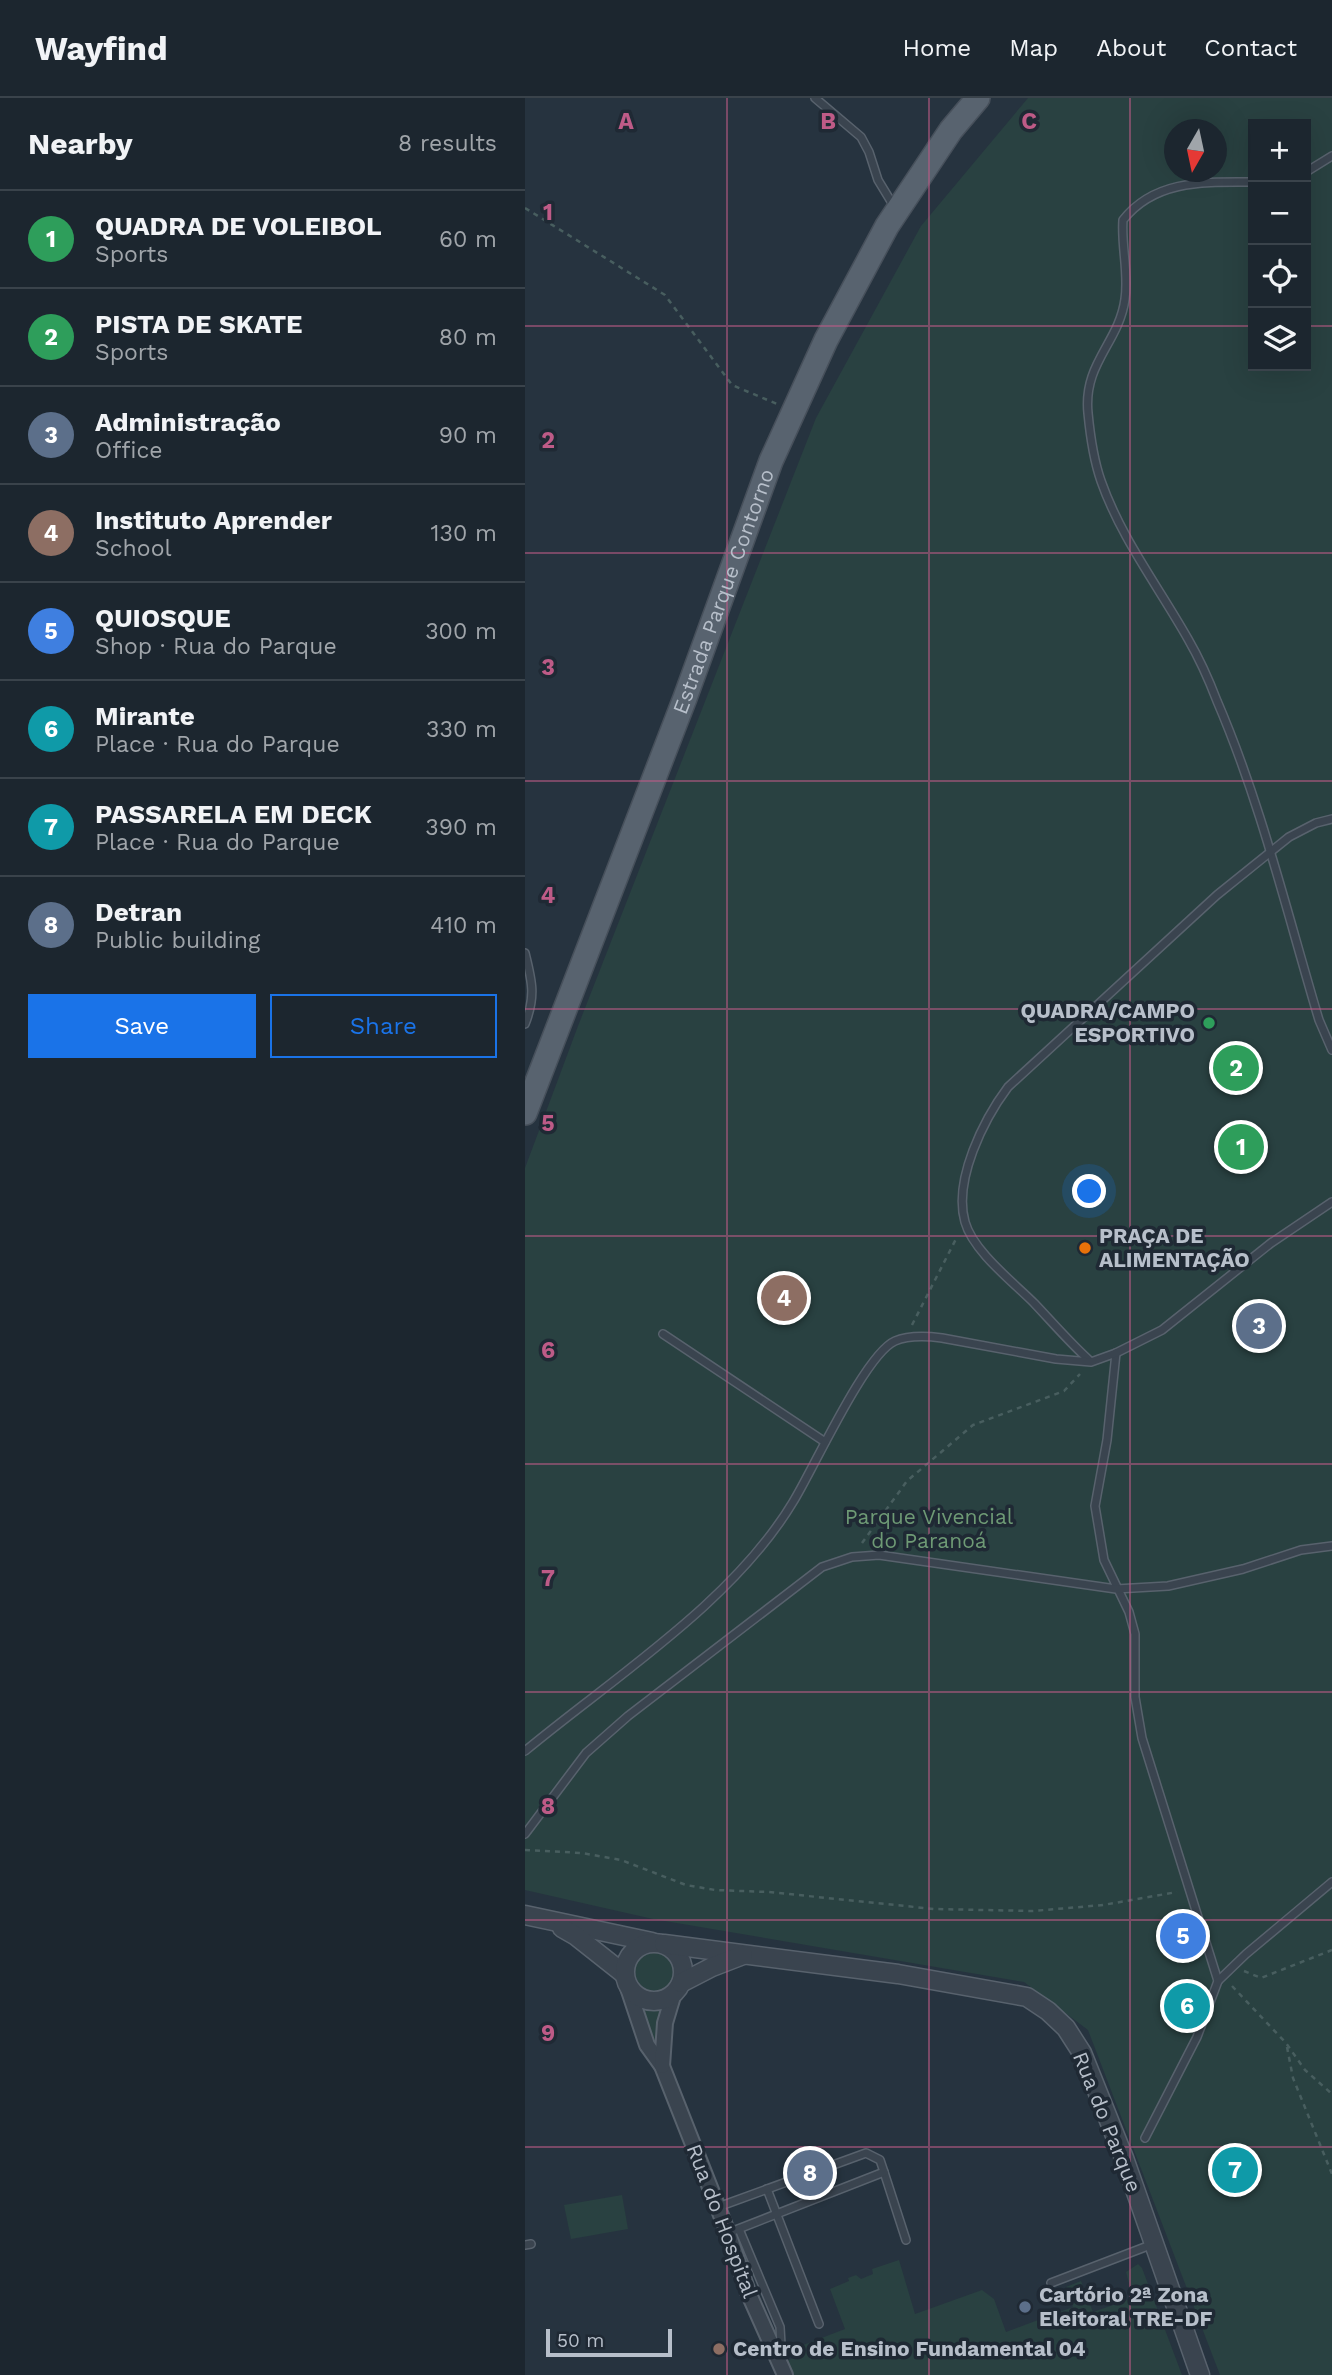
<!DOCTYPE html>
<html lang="en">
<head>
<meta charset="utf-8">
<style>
	:root { --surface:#1c262f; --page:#252e37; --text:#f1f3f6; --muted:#a0a5aa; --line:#3a434b; --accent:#1a73e8 }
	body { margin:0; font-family:"Work Sans",sans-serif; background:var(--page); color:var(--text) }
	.controls { position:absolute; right:21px; top:21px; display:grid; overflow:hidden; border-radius:0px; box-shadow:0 7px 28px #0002 }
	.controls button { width:63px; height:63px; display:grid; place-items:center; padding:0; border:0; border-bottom:2px solid var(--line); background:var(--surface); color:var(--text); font:35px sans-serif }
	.compass { position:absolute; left:639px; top:21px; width:63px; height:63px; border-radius:50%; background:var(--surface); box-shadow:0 7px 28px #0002; rotate:189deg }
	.scale { position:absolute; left:21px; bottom:18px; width:126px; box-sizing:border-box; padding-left:7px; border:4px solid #b7bfca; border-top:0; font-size:19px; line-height:24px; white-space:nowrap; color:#b7bfca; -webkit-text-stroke:5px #1f2934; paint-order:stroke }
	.you { position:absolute; left:565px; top:1094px; width:24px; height:24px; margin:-18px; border:5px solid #fff; border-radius:50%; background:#1a73e8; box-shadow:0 0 0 10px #1a73e833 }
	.badge { display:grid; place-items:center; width:46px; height:46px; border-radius:50%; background:var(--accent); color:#fff; font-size:23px; font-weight:700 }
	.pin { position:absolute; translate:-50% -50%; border:4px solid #fff; box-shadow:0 2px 7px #0006 }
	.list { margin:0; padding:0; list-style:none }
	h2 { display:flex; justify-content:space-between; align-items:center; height:91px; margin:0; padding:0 28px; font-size:30px }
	h2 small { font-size:23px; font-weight:400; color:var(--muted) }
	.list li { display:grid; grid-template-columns:46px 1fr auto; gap:21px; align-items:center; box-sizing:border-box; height:98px; padding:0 28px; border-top:2px solid var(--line) }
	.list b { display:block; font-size:26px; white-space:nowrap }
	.list p { margin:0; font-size:23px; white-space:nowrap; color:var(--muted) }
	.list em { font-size:23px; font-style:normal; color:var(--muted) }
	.actions { display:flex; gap:14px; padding:21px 28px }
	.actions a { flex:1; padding:16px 0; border:2px solid var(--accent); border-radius:0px; text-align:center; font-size:24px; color:var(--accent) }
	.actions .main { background:var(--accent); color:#fff }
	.icon { flex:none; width:38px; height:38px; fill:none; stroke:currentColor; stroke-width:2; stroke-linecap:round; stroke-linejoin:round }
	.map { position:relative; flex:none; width:807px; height:2277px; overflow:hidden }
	header { display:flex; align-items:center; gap:42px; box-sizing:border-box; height:98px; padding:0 35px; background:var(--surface); border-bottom:2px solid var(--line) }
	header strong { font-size:33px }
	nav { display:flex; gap:38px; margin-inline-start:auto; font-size:24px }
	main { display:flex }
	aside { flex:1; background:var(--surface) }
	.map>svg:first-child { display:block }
	.green { fill:#294141; fill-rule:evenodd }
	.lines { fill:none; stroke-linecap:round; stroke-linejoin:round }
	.service-casing { stroke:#58626d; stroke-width:10 }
	.minor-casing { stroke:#58626d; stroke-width:18 }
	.tertiary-casing { stroke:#58626d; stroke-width:21 }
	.primary-casing { stroke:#47505b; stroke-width:26 }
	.path { stroke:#485e5f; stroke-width:2.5; stroke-dasharray:5 5; stroke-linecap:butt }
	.service { stroke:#3a444f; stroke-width:7 }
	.minor { stroke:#3a444f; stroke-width:14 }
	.tertiary { stroke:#3a444f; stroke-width:18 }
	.primary { stroke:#58636f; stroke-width:23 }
	.grid { fill:none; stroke:#be5b87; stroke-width:2; stroke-opacity:0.55 }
	.leisure-dot { fill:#2e9e5b; stroke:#1f2934; stroke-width:2.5 }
	.food-dot { fill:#e8710a; stroke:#1f2934; stroke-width:2.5 }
	.service-dot { fill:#5c6f8a; stroke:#1f2934; stroke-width:2.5 }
	.education-dot { fill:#8d6e63; stroke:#1f2934; stroke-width:2.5 }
	.labels { text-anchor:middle; stroke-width:7; stroke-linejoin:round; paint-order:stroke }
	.street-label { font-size:21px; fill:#b7bfca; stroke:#1f2934 }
	.poi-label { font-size:21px; font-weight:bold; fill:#b7bfca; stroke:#1f2934; text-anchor:start }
	.park-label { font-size:21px; fill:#6e9a75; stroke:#1f2934 }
	.grid-label { font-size:23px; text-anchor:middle; font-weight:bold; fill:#be5b87; stroke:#1f2934; stroke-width:7; stroke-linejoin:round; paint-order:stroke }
</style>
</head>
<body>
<header>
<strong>Wayfind</strong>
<nav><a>Home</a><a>Map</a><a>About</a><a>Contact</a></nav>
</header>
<main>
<aside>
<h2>Nearby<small>8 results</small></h2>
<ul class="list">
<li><span class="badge" style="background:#2e9e5b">1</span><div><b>QUADRA DE VOLEIBOL</b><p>Sports</p></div><em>60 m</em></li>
<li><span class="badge" style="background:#2e9e5b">2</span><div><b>PISTA DE SKATE</b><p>Sports</p></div><em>80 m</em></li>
<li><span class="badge" style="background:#5c6f8a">3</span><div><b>Administração</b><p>Office</p></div><em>90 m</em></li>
<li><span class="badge" style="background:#8d6e63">4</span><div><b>Instituto Aprender</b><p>School</p></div><em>130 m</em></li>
<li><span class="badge" style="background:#3f7fe0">5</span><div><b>QUIOSQUE</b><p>Shop · Rua do Parque</p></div><em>300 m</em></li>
<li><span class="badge" style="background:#0f9aa8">6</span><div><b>Mirante</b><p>Place · Rua do Parque</p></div><em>330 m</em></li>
<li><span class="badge" style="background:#0f9aa8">7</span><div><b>PASSARELA EM DECK</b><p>Place · Rua do Parque</p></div><em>390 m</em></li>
<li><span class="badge" style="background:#5c6f8a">8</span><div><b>Detran</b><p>Public building</p></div><em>410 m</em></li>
</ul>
<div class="actions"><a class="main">Save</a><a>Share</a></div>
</aside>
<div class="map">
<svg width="807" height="2277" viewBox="0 0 807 2277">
	<rect width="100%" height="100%" fill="#26333f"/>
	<g class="green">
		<path d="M503,0H807V2277H695L563,1932L499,1884L128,1821L0,1792V1070L53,928L291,320L396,128ZM728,26H781V268H728ZM650,32H692V74H650Z"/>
		<circle cx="130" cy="1873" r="20"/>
		<path d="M140,1910L132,1956L118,1911L128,1912Z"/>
		<path d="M97,2097L103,2131L46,2141L39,2107Z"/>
		<path d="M374,2162L390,2216L457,2192L469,2201L481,2234L548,2209L541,2189L556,2183L568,2214L608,2200L601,2174L613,2166L617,2170L657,2277H265L262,2263L275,2257L273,2249L320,2231L305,2191L324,2183L323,2180L331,2177L336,2181L348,2176L347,2171Z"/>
	</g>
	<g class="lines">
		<g class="service-casing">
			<g id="service">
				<path d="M290,0L336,39L344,54L353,82L370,110"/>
				<path d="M781,74L807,58"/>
				<path d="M728,84C681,84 630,81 598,122C596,148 604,175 600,201C594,245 558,265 563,315C565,336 569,363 576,383C596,440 633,488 663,541C674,560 684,582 692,603C736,705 762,815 794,922L807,952"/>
				<path d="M0,855C7,883 11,898 0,926"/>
				<path d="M138,1236L300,1344"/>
				<path d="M591,1255L582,1342L570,1408L579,1462L604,1514L610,1536V1599L617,1640L693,1883L672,1939L620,2040"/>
				<path d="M565,1263C545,1245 528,1225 509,1205C488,1184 448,1153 440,1124C428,1082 459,1021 483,989L692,797L764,739L791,725L807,721"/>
				<path d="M0,1653C89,1579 208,1504 268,1404C288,1372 340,1256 370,1243C384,1237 401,1238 417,1240L531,1261L566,1264L591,1255L637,1232L746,1145L807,1104"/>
				<path d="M0,1736L61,1655L103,1618L297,1469L327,1459L354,1457L591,1491L643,1488L718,1471L776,1452L807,1448"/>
				<path d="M693,1883L721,1856L807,1784"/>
				<path d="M359,2074L381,2142"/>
				<path d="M242,2091L294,2226"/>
				<path d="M193,2109L341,2055L355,2062L359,2074L203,2135"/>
				<path d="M214,2131L255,2229L256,2247L254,2257"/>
				<path d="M0,2147L6,2146"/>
				<path d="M526,2185L628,2146"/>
			</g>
		</g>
		<g class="minor-casing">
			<g id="minor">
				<path d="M102,1887L122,1947L137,1968L203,2135L223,2194L260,2277"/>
				<path d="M137,1968L140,1925L149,1895"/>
			</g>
		</g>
		<g class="tertiary-casing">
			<g id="tertiary">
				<path d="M0,1817L127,1844"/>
				<path d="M37,1830L51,1838L99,1876"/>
				<circle cx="129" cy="1874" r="29"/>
				<path d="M139,1846L373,1876L502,1899L523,1913L541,1930L557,1955L599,2060L675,2277"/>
				<path d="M156,1885L187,1869L218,1857"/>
			</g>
		</g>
		<g class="primary-casing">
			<g id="primary">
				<path id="s1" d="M0,1015L160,600L246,363L301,242L362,128L426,32L453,0"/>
			</g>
		</g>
		<g class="path">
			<path d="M0,110L140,197L207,287L252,306"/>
			<path d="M387,1227L432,1139"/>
			<path d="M337,1445L382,1383L448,1327L539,1293L555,1276"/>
			<path d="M0,1752L57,1755L96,1762L161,1787L190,1792L244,1794L409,1811L508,1813L578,1807L652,1794"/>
			<path d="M719,1873L736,1880L807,1852"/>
			<path d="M707,1888L761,1945L780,1972L807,1996"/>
			<path d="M762,1949L768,1980L807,2076"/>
		</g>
		<use href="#service" class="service"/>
		<use href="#minor" class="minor"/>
		<use href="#tertiary" class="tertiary"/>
		<use href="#primary" class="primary"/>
	</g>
	<path class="grid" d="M202,0V2277M404,0V2277M605,0V2277M0,228H728M781,228H807M0,455H807M0,683H807M0,911H807M0,1138H807M0,1366H807M0,1594H807M0,1822H807M0,2049H807"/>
	<circle class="leisure-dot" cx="684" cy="925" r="7"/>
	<circle class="food-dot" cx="560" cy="1150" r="7"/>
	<circle class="service-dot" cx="500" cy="2209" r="7"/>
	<circle class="education-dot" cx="194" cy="2251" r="7"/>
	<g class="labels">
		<g class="street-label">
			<text dy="7" stroke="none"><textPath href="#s1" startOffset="558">Estrada Parque Contorno</textPath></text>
			<text transform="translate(582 2024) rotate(68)" y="7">Rua do Parque</text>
			<text transform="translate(197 2123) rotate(69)" y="7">Rua do Hospital</text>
		</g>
		<g class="poi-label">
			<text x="670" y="920" text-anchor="end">QUADRA/CAMPO<tspan x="670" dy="24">ESPORTIVO</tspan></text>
			<text x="574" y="1145">PRAÇA DE<tspan x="574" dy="24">ALIMENTAÇÃO</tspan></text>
			<text x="514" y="2204">Cartório 2ª Zona<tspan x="514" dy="24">Eleitoral TRE-DF</tspan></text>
			<text x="208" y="2258">Centro de Ensino Fundamental 04</text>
		</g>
		<g class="park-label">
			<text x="404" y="1426">Parque Vivencial<tspan x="404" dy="24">do Paranoá</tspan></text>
		</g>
	</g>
	<g class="grid-label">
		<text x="101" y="31">A</text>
		<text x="303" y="31">B</text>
		<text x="504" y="31">C</text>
		<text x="23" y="122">1</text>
		<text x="23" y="350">2</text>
		<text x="23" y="577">3</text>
		<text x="23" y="805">4</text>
		<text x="23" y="1033">5</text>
		<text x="23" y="1260">6</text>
		<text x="23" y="1488">7</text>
		<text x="23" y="1716">8</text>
		<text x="23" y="1943">9</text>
	</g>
</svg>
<div class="controls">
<button>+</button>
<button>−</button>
<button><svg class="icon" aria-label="locate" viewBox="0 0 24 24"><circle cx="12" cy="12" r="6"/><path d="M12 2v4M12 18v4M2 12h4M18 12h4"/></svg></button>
<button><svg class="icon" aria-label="layers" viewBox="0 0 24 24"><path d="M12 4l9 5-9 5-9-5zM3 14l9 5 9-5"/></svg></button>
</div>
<svg class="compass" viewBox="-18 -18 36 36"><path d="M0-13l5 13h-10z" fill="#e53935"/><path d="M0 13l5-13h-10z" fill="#a0a5aa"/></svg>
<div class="scale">50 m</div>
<div class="you"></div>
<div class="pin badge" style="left:716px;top:1049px;background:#2e9e5b">1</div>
<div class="pin badge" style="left:711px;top:970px;background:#2e9e5b">2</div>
<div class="pin badge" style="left:734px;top:1228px;background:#5c6f8a">3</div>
<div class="pin badge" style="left:259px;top:1200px;background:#8d6e63">4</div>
<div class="pin badge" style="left:658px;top:1838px;background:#3f7fe0">5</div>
<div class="pin badge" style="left:662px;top:1908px;background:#0f9aa8">6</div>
<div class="pin badge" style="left:710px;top:2072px;background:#0f9aa8">7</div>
<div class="pin badge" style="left:285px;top:2075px;background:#5c6f8a">8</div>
</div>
</main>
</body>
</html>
